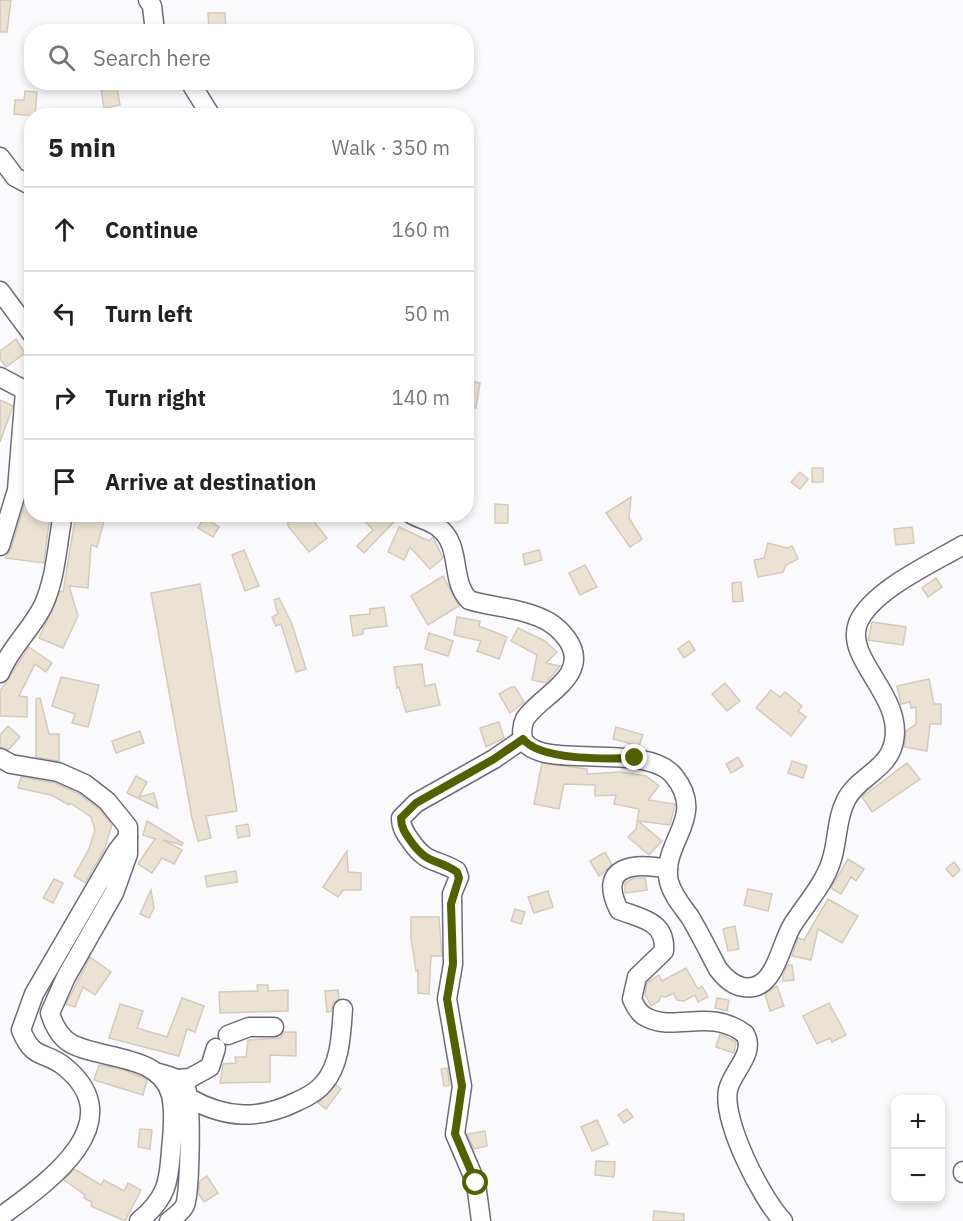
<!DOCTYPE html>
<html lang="en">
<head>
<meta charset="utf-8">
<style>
	:root { --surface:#fff; --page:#f2f2f2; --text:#222; --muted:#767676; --line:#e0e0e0 }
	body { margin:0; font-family:"IBM Plex Sans",sans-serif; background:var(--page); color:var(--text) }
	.controls { position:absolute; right:18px; bottom:18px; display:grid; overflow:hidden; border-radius:12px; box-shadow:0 3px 9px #0003 }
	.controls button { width:54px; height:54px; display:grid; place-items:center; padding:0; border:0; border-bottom:2px solid var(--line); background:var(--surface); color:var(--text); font:30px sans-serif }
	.stop { position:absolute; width:18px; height:18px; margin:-14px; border:4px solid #526001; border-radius:50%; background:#fff }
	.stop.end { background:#526001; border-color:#fff; box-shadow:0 2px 6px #0008 }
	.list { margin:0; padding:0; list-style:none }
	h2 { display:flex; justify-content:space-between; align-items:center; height:78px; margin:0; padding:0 24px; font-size:26px }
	h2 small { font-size:20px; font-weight:400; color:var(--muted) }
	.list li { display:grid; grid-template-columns:39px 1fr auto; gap:18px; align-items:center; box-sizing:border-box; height:84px; padding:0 24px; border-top:2px solid var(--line) }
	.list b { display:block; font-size:22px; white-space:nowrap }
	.list em { font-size:20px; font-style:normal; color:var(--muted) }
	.icon { flex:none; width:33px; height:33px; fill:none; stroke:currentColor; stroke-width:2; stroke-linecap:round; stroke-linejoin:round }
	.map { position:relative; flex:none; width:963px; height:1221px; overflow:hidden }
	.search { position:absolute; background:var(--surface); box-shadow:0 3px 9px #0003; left:24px; top:24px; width:450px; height:66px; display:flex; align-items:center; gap:15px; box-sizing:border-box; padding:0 21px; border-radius:24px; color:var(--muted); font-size:22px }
	.panel { position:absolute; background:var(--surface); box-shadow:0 3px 9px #0003; left:24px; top:108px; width:450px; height:414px; border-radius:24px }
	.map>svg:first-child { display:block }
	.building { fill:#ece2d4; stroke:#d4cabc; stroke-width:1.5 }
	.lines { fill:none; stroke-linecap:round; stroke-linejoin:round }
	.minor-casing { stroke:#6e6b79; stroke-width:21 }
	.minor { stroke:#fff; stroke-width:18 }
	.route { stroke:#526001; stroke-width:8 }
</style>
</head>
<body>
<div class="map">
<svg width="963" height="1221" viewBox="0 0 963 1221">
	<rect width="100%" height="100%" fill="#fafafd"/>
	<g class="building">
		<path d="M0,0H11L7,32H0Z"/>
		<path d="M208,13H225L226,32H209Z"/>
		<path d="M100,82H116L120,105L104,108Z"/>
		<path d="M25,91L37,92L35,116L14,114L15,100H24Z"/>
		<path d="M16,339L25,353L6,367L0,359V351Z"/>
		<path d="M466,381L480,383L476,408L466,407Z"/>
		<path d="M0,400L13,406L0,442Z"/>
		<path d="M30,467L32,514H50L44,563L5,558L11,549L28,493Z"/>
		<rect x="812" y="468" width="11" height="14"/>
		<path d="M800,472L808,479L800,489L791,482Z"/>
		<path d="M631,497L629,518L642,539L630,547L606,513Z"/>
		<path d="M495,504L508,505V523H495Z"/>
		<path d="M76,514H106L97,547L91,545L88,588L69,586L78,616L63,648L39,638L60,591L63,592Z"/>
		<path d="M287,514H308L327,538L309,552L288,526Z"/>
		<path d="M358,514H379L394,522L364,553L357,546L373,530Z"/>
		<path d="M204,517L219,527L213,537L198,528Z"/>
		<path d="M399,527L429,541L433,537L443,558L430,569L410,547L404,560L388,552Z"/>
		<path d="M912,527L914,543L896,545L894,529Z"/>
		<path d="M768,543L787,548L792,546L798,559L786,565L783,572L758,577L754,560L764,558Z"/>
		<path d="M244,550L259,586L245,591L232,555Z"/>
		<path d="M539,550L542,560L525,565L523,554Z"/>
		<path d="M585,565L597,587L580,595L569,573Z"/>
		<path d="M443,576L459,606L428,625L411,596Z"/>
		<path d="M936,578L942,587L928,597L922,588Z"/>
		<path d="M741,582L743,601L733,602L732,583Z"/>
		<path d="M200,584L237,811L206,816L211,838L198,841L192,818L151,593Z"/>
		<path d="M279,598L292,624L306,669L296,672L281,624L276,626L272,617L278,614L274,600Z"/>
		<path d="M384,607L387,626L363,629V634L353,636L350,616L370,614V609Z"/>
		<path d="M457,617L480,621L479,626L507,637L499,659L477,651L481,641L454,635Z"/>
		<path d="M872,622L906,627L903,645L868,640Z"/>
		<path d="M518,628L545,641L557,652L546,663L560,666L546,683L532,680L537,655L511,641Z"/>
		<path d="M429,633L453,641L448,656L425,649Z"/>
		<path d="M689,641L695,650L684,658L678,649Z"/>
		<path d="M29,647L52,663L46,672L35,664L19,696L27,697V717L0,716V691Z"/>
		<path d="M422,664L425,686L435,684L440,705L406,712L399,687L397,688L394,667Z"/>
		<path d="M61,677L99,685L88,727L72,723L75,714L52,706Z"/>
		<path d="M929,679L934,704H941V724H930L927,751L904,747L906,731L916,724V707L911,708L910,702L901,704L897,686Z"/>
		<path d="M725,683L740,701L727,711L712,694Z"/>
		<path d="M511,687H515L524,702L510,713L499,694Z"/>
		<path d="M771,690L780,697L785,692L802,706L798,711L806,717L791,736L756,708Z"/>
		<path d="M40,698L49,734H59V761L36,757V699Z"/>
		<path d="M499,722L504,738L486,747L480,728Z"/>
		<path d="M8,726L20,737L8,750L0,747V735Z"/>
		<path d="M616,727L643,735L639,746L613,739Z"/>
		<path d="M140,731L144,743L116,753L112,741Z"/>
		<path d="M738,757L743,766L731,773L726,764Z"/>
		<path d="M792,761L807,766L803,778L788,773Z"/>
		<path d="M542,763L587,769V774L620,772L646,776L659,786L648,800L675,804L670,825L638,821L662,841L649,855L628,837L636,829L639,809L614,804L616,795L595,796V785L564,784L559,809L534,804Z"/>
		<path d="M907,763L920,779L872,812L862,797Z"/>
		<path d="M136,776L147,782L139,797L154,793L158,808L127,793Z"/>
		<path d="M21,777L55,783L79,794L99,809L112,825L104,850L85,883L74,876L89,849L95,830L91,817L70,803L69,805L51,795L18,788Z"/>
		<path d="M147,821L183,843L182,845L163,840L182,850L174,864L162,858L152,873L138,864L155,839L143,835Z"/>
		<path d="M248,824L250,836L238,838L236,826Z"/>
		<path d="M347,851L348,872L361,873V890H343L338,897L323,887Z"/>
		<path d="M605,852L612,865L599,876L590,861Z"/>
		<path d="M848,859L864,869L856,881L851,877L841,894L831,888Z"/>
		<path d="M954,862L960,870L953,877L946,869Z"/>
		<path d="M236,871L237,882L207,887L205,876Z"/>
		<path d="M634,878H645L647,890L625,893V883Z"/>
		<path d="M54,879L63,883L53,903L43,898Z"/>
		<path d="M748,889L772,894L768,911L744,905Z"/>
		<path d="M151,890L154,908L149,918L140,914Z"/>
		<path d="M548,891L553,907L534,913L528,897Z"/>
		<path d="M828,899L858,916L842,943L818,929L811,960L792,956L798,938L804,940Z"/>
		<path d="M515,909L525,912L521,924L511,921Z"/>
		<path d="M411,917H439L442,956H431L429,994L418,993V970L416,971L411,938Z"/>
		<path d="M735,926L739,949L728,951L723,929Z"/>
		<path d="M90,957L111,972L95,995L83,987L75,1007L66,1004Z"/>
		<path d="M788,965H792L794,980L783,981V975Z"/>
		<path d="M686,968L698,989L702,986L708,997L698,1002L695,995L684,1001L677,1000L673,993L666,997L661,996L659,1001L651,1006L645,994L647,983L659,975L662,981Z"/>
		<path d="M257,985H268V991L288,990V1011L220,1013L219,992L258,991Z"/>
		<path d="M777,986L784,1006L770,1011L765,994Z"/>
		<path d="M338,990L339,999L333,1003L332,1011L327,1012L325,991Z"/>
		<path d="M182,998L204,1006L195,1032L187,1029L179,1056L109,1038L120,1004L143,1011L137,1028L167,1037Z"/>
		<path d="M717,998L729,1000L727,1011L715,1008Z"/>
		<path d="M829,1003L846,1035L832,1042L830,1038L817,1044L803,1016Z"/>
		<path d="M284,1032H296V1056L270,1055V1082L220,1083L223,1064L236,1063L235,1057H246L248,1040L280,1038Z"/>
		<path d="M720,1034L736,1042L734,1053L716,1047Z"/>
		<path d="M99,1065L124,1070L147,1080L143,1095L94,1080Z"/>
		<path d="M447,1068L450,1085L444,1086L441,1069Z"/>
		<path d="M336,1085L341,1089L326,1109L318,1103Z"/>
		<path d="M627,1109L633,1117L624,1123L618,1115Z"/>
		<path d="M597,1120L608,1144L592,1151L581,1127Z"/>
		<path d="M140,1129L152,1130L150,1149L138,1147Z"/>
		<path d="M485,1131L487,1146L474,1149L467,1134Z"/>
		<path d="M596,1161L615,1162L614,1177L595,1175Z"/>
		<path d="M74,1169L101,1185L104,1180L124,1191L128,1183L141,1190L125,1221L91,1206L92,1202L84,1198L85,1195L64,1180Z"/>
		<path d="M207,1176L218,1193L204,1202L198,1193L200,1181Z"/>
		<path d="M654,1211L684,1214V1221H653Z"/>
	</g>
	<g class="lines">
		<g class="minor-casing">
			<g id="minor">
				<path d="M148,0L152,6L155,32"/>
				<path d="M190,82L211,116"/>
				<path d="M0,157L15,177L32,186"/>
				<path d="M0,291L32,334"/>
				<path d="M0,377L32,394"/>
				<path d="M411,514C420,519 430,521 438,527C463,546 449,579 469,600C488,606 508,607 527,613C544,618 556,624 567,639C593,676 539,696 525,719C522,725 521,735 524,741C543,771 646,741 674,776C708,818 660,842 669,882C673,896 682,906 690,917C700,934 709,952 718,969C725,978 732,985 743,987C776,993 780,943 793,924C806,904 824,884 831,862C838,842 836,819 846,800C858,776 889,770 894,741C903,695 844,659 858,623C872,590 933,563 963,545"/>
				<path d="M0,546L17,490L25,391"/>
				<path d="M0,673C10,648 31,630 43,606C56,578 57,545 63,514"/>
				<path d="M0,758L11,764L58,772L85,784L107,801L128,827V854L114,893L66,977L50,1013C53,1024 60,1037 70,1043C99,1060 160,1053 171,1095C175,1112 173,1132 171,1150C169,1183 166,1199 139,1221"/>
				<path d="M668,869C633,862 597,866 619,910C642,919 666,921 664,951L637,977L632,999C635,1006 639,1014 646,1017C676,1033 709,1007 745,1034C756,1054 732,1071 728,1090C722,1121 761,1198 783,1221"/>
				<path d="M228,1035L249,1027H274"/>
				<path d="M159,1073C169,1076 181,1078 186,1089C192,1099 190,1193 185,1205C182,1212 175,1216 169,1221"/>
				<path d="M177,1079L190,1078L210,1067L216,1048"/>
				<path d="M189,1098C226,1119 260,1120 298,1101C307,1097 318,1091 324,1083C341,1063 341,1033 343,1009"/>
				<path d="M963,1171V1173"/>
				<path d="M0,1217C44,1185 134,1124 65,1067C45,1050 34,1062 21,1030L34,994L117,851L128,837"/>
				<path d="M481,1221L476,1183L455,1134L462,1086L447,999L453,964L452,894L459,877L457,871C435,858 427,865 410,840C405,833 401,827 401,818L416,803L494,759L523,739"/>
			</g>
		</g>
		<use href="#minor" class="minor"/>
	</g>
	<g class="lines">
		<path class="route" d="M476,1183L455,1134L462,1086L447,999L453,964L451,904L459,878L457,872C436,858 427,865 410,840C405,833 401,827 401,818L416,803L494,759L523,739C541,761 608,759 635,758"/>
	</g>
</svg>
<div class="controls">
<button>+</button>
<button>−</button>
</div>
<div class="stop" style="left:476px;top:1183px"></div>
<div class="stop end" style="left:635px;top:758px"></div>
<div class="search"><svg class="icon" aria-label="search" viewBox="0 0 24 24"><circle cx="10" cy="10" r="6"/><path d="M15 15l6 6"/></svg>Search here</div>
<section class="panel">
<h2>5 min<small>Walk · 350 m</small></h2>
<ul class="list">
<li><svg class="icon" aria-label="ahead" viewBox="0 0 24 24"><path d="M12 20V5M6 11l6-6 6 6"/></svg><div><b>Continue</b></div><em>160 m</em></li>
<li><svg class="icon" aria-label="left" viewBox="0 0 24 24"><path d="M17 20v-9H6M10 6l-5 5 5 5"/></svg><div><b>Turn left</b></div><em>50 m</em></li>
<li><svg class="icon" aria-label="right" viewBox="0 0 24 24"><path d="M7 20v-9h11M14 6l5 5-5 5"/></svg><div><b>Turn right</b></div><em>140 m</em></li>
<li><svg class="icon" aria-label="arrive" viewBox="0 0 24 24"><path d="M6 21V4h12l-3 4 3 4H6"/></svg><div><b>Arrive at destination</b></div></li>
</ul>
</section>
</div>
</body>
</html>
